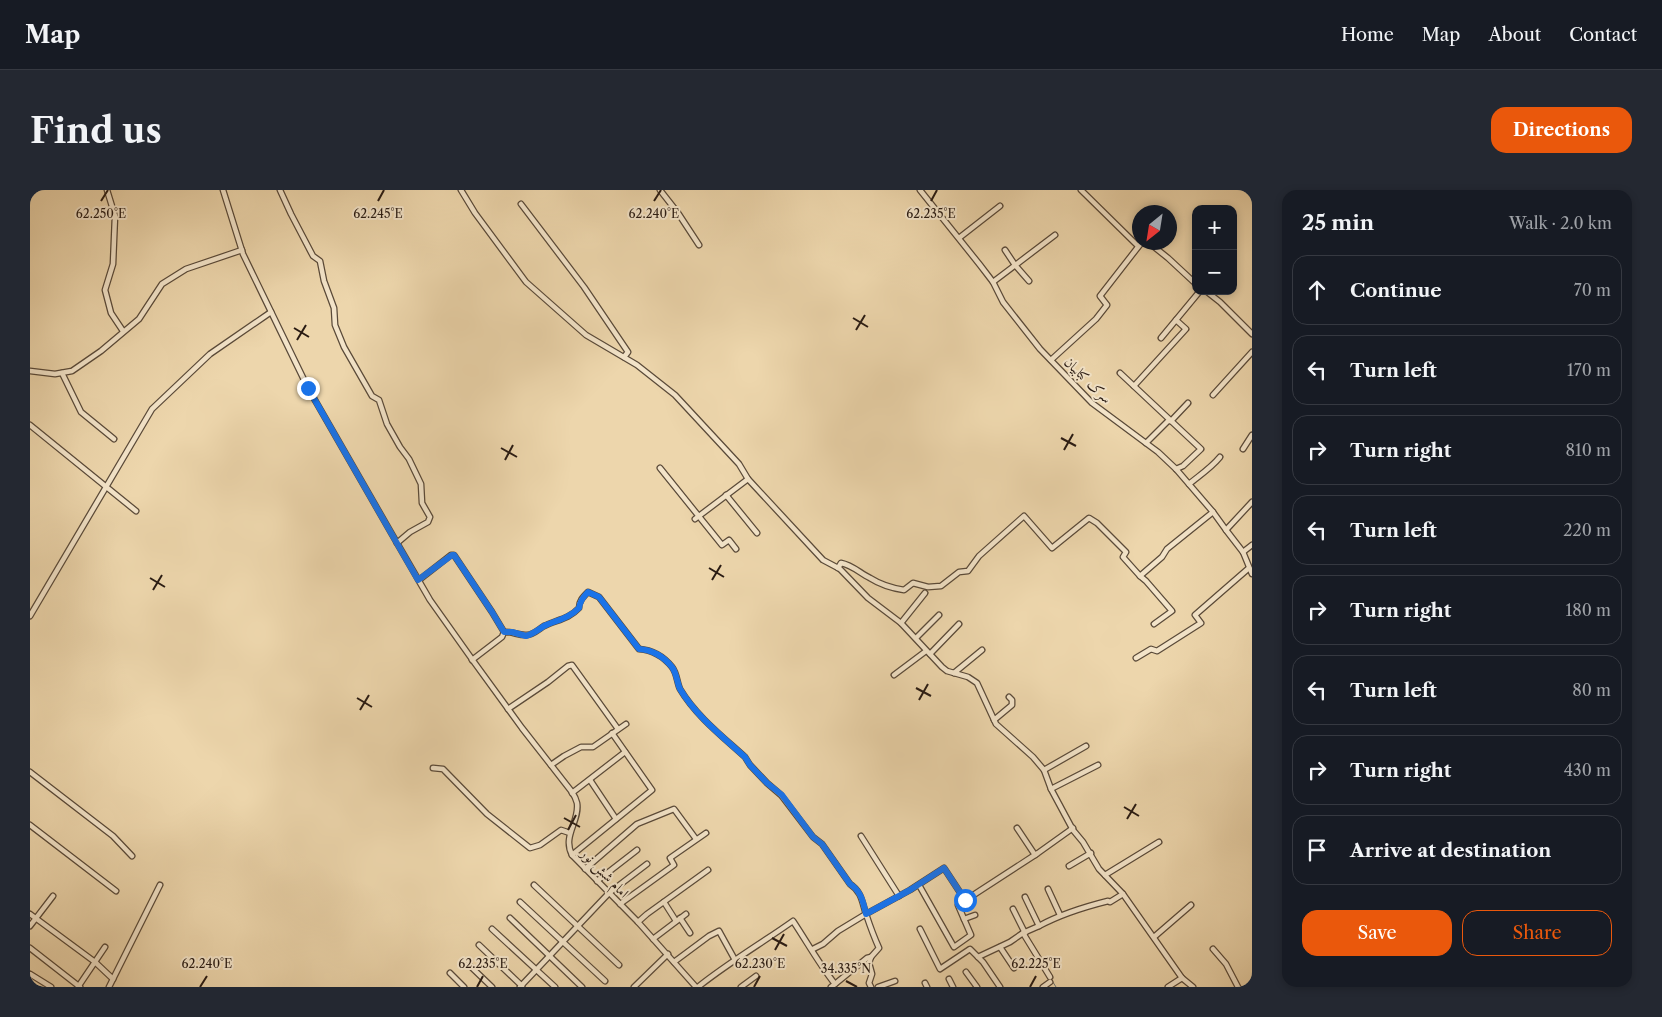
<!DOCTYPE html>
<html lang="en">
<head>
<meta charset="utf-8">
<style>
	:root { --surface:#171b24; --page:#242831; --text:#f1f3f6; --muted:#9ea1a6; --line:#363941; --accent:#ea580c }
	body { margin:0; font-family:"Libre Caslon Text",Amiri,serif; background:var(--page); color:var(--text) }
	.controls { position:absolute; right:15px; top:15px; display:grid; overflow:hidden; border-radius:10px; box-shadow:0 2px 8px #0003 }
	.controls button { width:45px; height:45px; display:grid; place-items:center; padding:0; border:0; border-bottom:1px solid var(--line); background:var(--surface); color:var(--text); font:25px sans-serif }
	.compass { position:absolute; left:1102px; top:15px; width:45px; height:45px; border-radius:50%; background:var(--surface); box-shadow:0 2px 8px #0003; rotate:210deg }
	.stop { position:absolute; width:15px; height:15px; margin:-11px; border:4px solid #1a73e8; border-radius:50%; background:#fff }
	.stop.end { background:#1a73e8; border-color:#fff; box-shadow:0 1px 5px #0008 }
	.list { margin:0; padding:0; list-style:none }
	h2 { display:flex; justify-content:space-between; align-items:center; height:65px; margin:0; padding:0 20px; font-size:21px }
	h2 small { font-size:16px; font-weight:400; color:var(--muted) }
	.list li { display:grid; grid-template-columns:32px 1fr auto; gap:15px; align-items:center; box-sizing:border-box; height:70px; margin:0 10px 10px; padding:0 10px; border:1px solid var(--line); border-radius:15px }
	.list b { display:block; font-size:19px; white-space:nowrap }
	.list em { font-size:16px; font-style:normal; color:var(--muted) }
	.actions { display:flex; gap:10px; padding:15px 20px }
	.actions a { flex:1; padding:11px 0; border:1px solid var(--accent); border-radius:15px; text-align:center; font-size:18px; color:var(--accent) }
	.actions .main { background:var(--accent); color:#fff }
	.icon { flex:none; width:28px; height:28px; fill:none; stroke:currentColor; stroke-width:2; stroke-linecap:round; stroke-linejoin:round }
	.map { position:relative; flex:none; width:1222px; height:797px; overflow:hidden; border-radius:15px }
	header { display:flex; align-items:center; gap:30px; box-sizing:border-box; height:70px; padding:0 25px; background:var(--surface); border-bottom:1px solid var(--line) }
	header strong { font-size:24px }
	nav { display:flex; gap:28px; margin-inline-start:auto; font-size:18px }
	.intro { display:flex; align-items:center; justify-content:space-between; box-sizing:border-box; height:120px; padding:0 30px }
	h1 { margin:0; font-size:35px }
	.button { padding:12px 22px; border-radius:15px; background:var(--accent); color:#fff; font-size:18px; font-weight:700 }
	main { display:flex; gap:30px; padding:0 30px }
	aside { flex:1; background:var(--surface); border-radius:15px; box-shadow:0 2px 8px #0003 }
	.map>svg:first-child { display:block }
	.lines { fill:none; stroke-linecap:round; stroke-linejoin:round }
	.stream { stroke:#707875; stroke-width:1 }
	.minor-casing { stroke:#5a4a39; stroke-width:7 }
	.minor { stroke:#f3e4c9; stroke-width:4.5 }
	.route { stroke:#1a73e8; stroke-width:6 }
	.ticks { fill:none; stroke:#291b13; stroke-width:2 }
	.labels { text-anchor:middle; stroke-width:4; stroke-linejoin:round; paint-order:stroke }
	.street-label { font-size:14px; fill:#291b13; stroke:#f3e4c9 }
	.ticks-label { font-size:12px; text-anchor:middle; fill:#291b13; stroke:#f3e4c9; stroke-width:4; stroke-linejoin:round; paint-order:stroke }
</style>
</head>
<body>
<header>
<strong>Map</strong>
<nav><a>Home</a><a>Map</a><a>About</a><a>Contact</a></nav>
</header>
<div class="intro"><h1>Find us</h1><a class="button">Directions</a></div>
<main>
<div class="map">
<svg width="1222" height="797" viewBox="0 0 1222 797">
	<rect width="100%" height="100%" fill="#edd6ac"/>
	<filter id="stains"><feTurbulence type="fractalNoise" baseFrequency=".004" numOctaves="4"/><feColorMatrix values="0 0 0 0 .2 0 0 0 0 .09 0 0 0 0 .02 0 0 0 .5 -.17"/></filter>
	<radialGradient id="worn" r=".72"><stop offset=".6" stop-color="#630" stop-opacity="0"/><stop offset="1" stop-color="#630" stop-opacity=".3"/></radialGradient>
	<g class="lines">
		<path class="stream" d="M1021,789L1026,797"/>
		<g class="minor-casing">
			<g id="minor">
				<path d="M77,0L85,26L83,74L75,100L81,123L93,141"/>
				<path d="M193,0L213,64L278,198L367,353L400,410L444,472L492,538L542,602C544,605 546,609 547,613C550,631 532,646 542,665L608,732L666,797"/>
				<path d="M250,0L261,24L283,66L290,71L294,91L304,118L305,135L314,157L342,206L349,210L357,234L370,257L379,269L391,294L392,313L400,327L398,332L380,342L367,353"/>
				<path d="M431,0L445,23L496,92L556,145L607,175L645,205L709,274L718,289L793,370L810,379L838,408L871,433L912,477L917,481L938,487L947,493L966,534L1003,567L1014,580L1021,599L1043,640L1053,652L1069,679L1093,704L1152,788L1163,797"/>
				<path d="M630,0L648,23L669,55"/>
				<path d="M890,0L950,75L963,92L973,112L1010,159L1062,213L1128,262L1146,279L1183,322L1196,340L1213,362L1222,384"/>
				<path d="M1051,0L1108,56"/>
				<path d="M491,14L554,97L598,162L594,167"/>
				<path d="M929,48L970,16"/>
				<path d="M1118,52L1138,68L1166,94"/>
				<path d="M975,60L985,75L999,91"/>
				<path d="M963,92L1025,45"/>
				<path d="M1176,101L1190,112L1222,144"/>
				<path d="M1131,148L1170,101"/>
				<path d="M1021,170L1066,129L1077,115L1070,106L1112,52"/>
				<path d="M0,181L25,184L42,181L71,161L109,129L132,94L156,79L212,60"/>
				<path d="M32,183L51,222L84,249"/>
				<path d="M1090,183L1171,259L1153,276L1146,279"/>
				<path d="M1104,196L1156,139L1146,130"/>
				<path d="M1183,205L1222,162"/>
				<path d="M0,235L106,321"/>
				<path d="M1116,253L1138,231H1141L1158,213"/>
				<path d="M1213,259L1222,245"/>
				<path d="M630,278L692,355L699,350L706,359"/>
				<path d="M1159,294C1170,285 1181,278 1190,267"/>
				<path d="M696,305L727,343"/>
				<path d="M665,329L718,289"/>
				<path d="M1196,340L1222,312"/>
				<path d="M1213,362L1222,355"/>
				<path d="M808,378L811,373C822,375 830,383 840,388C851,395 861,398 874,400L883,393L898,397L911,396L929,382L938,381L949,366L994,326L1022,358L1059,328L1067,333L1096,362L1093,367L1110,386"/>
				<path d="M389,390L421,365H424L462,422L474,442"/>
				<path d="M0,426L122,219L180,164L241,122"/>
				<path d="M871,433L895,403"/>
				<path d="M1124,434L1142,421L1116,391L1110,386L1132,367L1137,359L1183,322"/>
				<path d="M886,448L909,425"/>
				<path d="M900,464L929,434"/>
				<path d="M1106,468L1121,459L1127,461L1171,433L1165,425L1219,378"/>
				<path d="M442,470L472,447L474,442C482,441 489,446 497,445C503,445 509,439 514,436C526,430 539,429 549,418C549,411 553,407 558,402L569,407L609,459C622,460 634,467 642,477C647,483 647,493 650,499C666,526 693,547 715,567L720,575L737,593L751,605L783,647L792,654L820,694C832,702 832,712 836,724C840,736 844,747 849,758L841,767L839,773L842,784L839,793L841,797"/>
				<path d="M924,483L952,460"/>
				<path d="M864,485L896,461"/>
				<path d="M478,519L518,492L538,476L542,475L588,539"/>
				<path d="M964,530L982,515V510L979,507"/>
				<path d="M521,575L534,566L551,557H563L596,534"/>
				<path d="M403,578L413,579L457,624L500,658L510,655L531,640L540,643"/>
				<path d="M1014,580L1056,556"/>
				<path d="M0,582L83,646L102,666"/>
				<path d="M560,590L586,629"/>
				<path d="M1021,599L1068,575"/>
				<path d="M542,603L595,562"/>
				<path d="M0,635L86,701"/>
				<path d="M987,638L1005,665"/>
				<path d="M831,646L869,706"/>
				<path d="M542,665L622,600L582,543"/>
				<path d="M1039,676L1061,663"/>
				<path d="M555,679L607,634L644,619L666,649"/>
				<path d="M1075,685L1129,652"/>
				<path d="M567,691L607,660"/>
				<path d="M504,695L589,775"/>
				<path d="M889,695L924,757L941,745L934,729L945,725"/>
				<path d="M1018,699L1030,725"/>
				<path d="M995,707L1009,736C1031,724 1054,717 1078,711L1080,712L1093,704"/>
				<path d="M490,712L575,791"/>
				<path d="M634,712L646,731"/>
				<path d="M590,714L644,675L640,668L676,643"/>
				<path d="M983,719L995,743"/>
				<path d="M0,724L65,772L83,789"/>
				<path d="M480,728L552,797"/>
				<path d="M650,728L660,743"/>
				<path d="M934,729L928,715L1008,663L1043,638"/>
				<path d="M608,732L617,724L678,680"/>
				<path d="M0,736L23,706"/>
				<path d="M1009,736L993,743L1020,787"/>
				<path d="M462,739L525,797"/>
				<path d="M890,739L910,779L940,759L953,772L970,797"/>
				<path d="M1124,747L1161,715"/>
				<path d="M623,749L656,724"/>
				<path d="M449,755L492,796"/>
				<path d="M970,757L984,778"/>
				<path d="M0,758L50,797"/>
				<path d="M783,759L793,754L808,741L836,724L880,700L914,678L935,710"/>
				<path d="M1183,759L1196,774L1208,797"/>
				<path d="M948,767L980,752L993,743"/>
				<path d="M644,772L679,746L689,741L705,770"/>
				<path d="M438,774L462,797"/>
				<path d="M936,782L947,797"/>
				<path d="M420,783L434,797"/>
				<path d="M0,784L21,797"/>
				<path d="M919,789L923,797"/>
				<path d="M895,793L897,797"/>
				<path d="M805,794L837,768L841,767"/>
				<path d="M48,797L75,757"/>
				<path d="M79,797L130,695"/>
				<path d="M490,797L579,703L617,674"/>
				<path d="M604,797L638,764"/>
				<path d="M668,797C698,773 732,753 763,731C777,752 789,774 805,794L801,797"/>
				<path d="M711,797L726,786"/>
				<path d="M848,797L865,791"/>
				<path d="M1013,797L1020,792"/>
				<path d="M1138,797L1152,788"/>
			</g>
		</g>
		<use href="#minor" class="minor"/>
	</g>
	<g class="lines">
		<path class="route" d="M278,198L388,390L422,365H424L462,422L474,442H482L496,446C503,444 508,440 514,436C526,430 538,429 549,418C550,411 553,407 558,402L569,407L609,459C622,460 634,467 642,477C647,484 647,493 650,499C666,526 693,547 715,567L720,575L737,593L752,605L783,647L792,654L820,694C831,701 833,711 836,724L880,700L914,678L935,710"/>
	</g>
	<path class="ticks" d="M71,11L78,0M348,11L354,0M624,11L631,0M901,11L907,0M823,128L838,137M264,138L279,147M826,140L835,125M267,150L276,135M1031,248L1046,256M471,258L487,267M1034,260L1043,244M475,270L483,255M679,378L694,387M120,388L135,397M682,390L691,375M123,400L132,385M886,498L901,506M327,508L342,517M889,510L898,494M330,520L339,505M1094,617L1109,626M534,628L550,637M1097,629L1106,614M538,640L546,625M742,748L757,756M745,760L754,744M816,791L827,797M170,797L177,786M447,797L453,786M724,797L730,786M1000,797L1006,786"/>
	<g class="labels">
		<g class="street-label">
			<text transform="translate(1058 190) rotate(44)" y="5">سرک کبابیان</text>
			<text transform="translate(575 683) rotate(46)" y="5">امام شش نور</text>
		</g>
	</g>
	<g class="ticks-label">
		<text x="348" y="28">62.245°E</text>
		<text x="624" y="28">62.240°E</text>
		<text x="901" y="28">62.235°E</text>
		<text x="71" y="28">62.250°E</text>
		<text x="177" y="778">62.240°E</text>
		<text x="453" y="778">62.235°E</text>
		<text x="730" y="778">62.230°E</text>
		<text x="1006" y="778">62.225°E</text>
		<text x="816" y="783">34.335°N</text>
	</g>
	<rect width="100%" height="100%" filter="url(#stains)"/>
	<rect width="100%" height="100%" fill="url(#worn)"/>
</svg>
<div class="controls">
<button>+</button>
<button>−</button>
</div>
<svg class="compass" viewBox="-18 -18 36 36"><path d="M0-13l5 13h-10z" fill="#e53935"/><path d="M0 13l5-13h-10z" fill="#9ea1a6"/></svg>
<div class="stop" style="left:935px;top:710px"></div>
<div class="stop end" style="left:278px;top:198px"></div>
</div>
<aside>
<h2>25 min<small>Walk · 2.0 km</small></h2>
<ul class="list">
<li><svg class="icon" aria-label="ahead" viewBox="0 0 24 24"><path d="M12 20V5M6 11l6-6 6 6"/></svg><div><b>Continue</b></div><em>70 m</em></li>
<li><svg class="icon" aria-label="left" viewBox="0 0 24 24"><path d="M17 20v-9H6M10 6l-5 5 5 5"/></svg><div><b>Turn left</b></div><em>170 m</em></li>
<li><svg class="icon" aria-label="right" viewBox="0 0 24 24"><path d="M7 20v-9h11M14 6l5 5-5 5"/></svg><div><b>Turn right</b></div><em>810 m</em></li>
<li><svg class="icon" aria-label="left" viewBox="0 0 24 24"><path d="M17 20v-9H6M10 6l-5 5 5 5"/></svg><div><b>Turn left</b></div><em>220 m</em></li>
<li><svg class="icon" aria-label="right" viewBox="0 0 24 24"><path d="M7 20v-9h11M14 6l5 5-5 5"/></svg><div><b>Turn right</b></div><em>180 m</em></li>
<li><svg class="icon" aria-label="left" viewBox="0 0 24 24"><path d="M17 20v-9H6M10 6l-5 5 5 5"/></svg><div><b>Turn left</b></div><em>80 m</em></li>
<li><svg class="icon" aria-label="right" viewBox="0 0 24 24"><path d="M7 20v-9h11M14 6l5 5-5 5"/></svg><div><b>Turn right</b></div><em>430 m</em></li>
<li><svg class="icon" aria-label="arrive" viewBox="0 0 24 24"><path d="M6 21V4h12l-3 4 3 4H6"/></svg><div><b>Arrive at destination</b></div></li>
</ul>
<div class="actions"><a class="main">Save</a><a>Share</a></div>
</aside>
</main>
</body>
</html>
